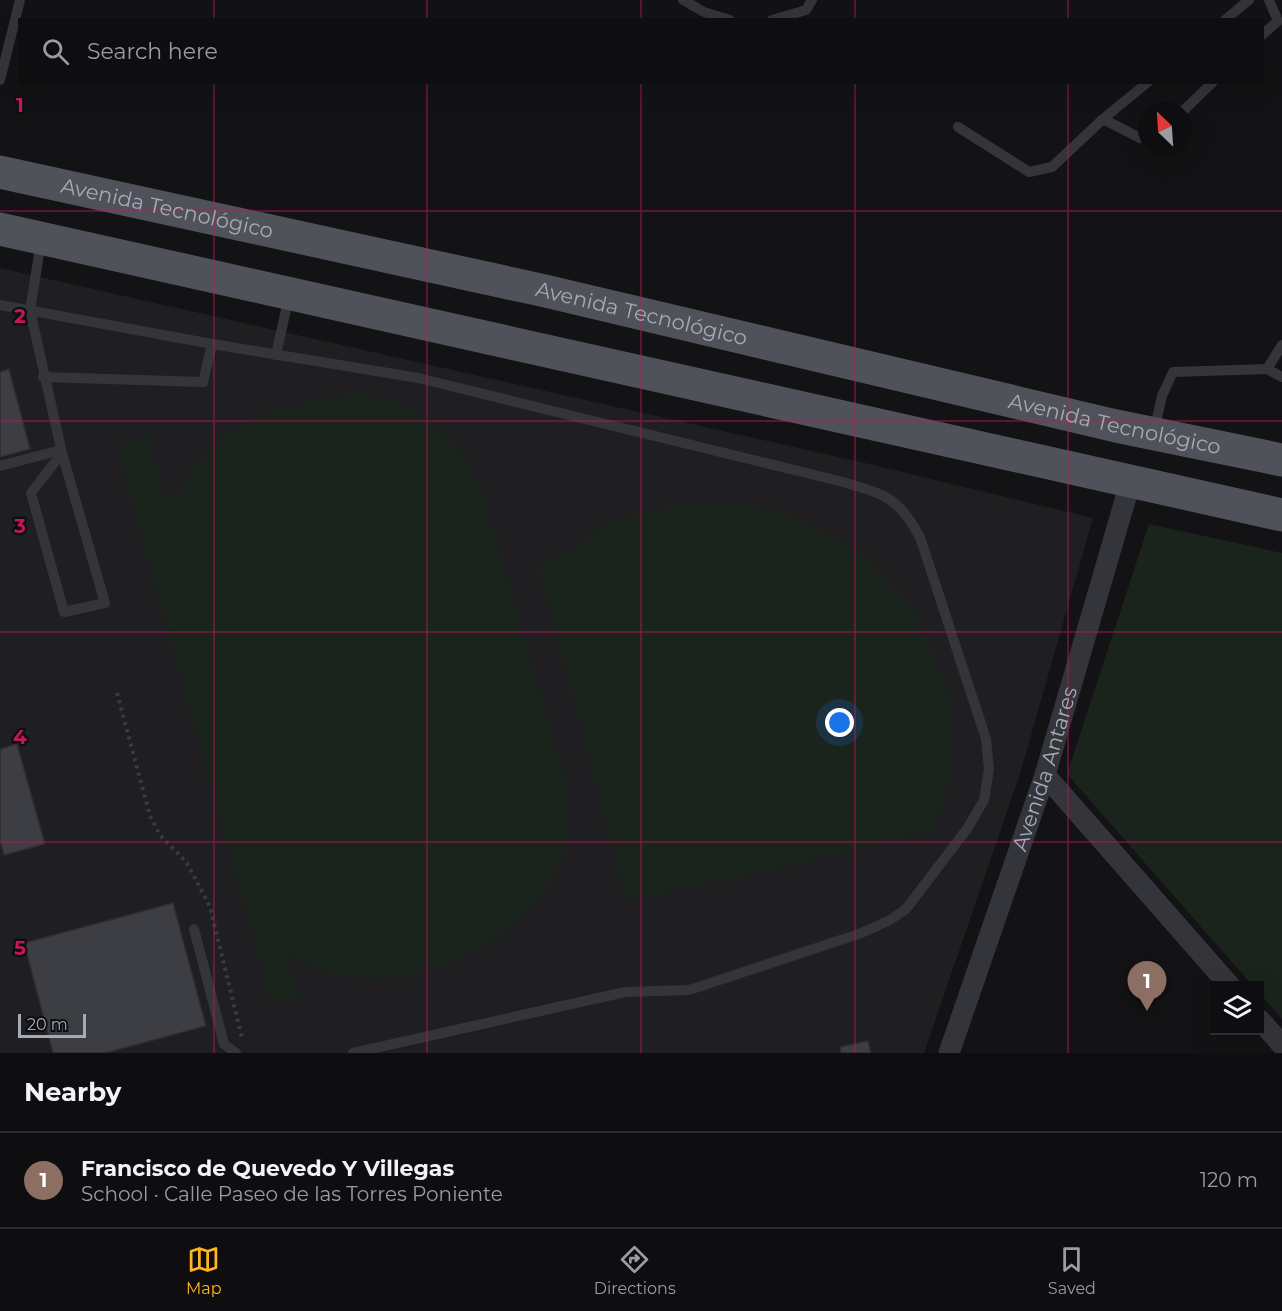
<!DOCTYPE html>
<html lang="en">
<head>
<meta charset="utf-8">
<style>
	:root { --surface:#0e0e10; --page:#1c1c1e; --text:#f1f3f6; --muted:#9b9c9f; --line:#2e2e30; --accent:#ffb422 }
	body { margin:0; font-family:Montserrat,sans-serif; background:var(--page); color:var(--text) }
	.controls { position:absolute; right:18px; bottom:18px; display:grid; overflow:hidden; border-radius:0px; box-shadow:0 6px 24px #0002 }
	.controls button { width:54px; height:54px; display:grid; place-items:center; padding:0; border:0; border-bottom:2px solid var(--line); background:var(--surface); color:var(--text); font:30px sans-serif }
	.compass { position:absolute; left:1138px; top:102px; width:54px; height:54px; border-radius:50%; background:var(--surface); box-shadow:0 6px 24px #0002; rotate:335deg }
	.scale { position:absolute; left:18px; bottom:15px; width:68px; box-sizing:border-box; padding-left:6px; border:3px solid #a4aab7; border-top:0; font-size:16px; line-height:21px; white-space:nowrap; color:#a4aab7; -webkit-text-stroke:4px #0e0e10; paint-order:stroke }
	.you { position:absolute; left:840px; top:723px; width:21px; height:21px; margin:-15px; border:4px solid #fff; border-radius:50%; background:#1a73e8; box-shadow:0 0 0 9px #1a73e833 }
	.badge { display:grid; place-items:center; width:39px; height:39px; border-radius:50%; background:var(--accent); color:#fff; font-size:20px; font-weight:700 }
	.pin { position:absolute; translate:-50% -50px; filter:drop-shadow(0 2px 3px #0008) }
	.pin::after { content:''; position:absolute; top:32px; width:21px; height:18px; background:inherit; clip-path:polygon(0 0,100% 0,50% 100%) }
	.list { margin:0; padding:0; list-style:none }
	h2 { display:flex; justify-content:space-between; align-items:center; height:78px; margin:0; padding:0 24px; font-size:26px }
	h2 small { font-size:20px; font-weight:400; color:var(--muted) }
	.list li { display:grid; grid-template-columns:39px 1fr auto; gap:18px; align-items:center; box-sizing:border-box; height:96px; padding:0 24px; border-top:2px solid var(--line) }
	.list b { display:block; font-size:22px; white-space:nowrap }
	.list p { margin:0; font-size:20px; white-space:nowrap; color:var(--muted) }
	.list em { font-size:20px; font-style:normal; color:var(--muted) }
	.icon { flex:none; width:33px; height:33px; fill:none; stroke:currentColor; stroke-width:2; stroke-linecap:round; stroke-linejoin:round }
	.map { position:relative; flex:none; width:1282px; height:1053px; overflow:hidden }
	.search { position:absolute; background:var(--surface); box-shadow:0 6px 24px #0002; left:18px; right:18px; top:18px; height:66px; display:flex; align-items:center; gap:15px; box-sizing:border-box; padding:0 21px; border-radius:0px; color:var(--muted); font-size:22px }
	.sheet { height:174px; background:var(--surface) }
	nav { display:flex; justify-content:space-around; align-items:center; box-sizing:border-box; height:84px; border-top:2px solid var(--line); background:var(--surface); font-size:16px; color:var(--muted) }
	nav a { display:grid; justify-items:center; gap:3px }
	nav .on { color:var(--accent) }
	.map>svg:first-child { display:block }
	.built { fill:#1f1f22 }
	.green { fill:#1b241c }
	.building { fill:#3d3e43; stroke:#2d2d32; stroke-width:1.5 }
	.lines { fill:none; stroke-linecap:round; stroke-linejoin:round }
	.path { stroke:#3a3c42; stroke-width:4; stroke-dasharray:3 4.5; stroke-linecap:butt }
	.service { stroke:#34353b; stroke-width:10 }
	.minor { stroke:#34353b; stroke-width:21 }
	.primary { stroke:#50525a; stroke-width:33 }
	.grid { fill:none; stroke:#c2185b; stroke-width:1.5; stroke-opacity:0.55 }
	.labels { text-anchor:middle; stroke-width:4.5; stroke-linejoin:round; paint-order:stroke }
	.street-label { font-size:21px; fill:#a4aab7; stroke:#0e0e10 }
	.grid-label { font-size:20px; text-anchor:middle; font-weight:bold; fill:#c2185b; stroke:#0e0e10; stroke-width:4.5; stroke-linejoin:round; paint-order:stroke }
</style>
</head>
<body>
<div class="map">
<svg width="1282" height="1053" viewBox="0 0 1282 1053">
	<rect width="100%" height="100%" fill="#131315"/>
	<path class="built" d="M0,268L865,463L1093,518L1020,774L924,1053H0Z"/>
	<g class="green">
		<path d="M357,394L389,400L415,410L456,447L471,469L483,495L570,798L568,828L565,853L544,893L520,919L484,946L447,964L410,976L380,980L327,972L287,952L298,998L272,1004L116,444L148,435L164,497L176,496C186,480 195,465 208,451C243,413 309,400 357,394Z"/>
		<path d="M699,501L782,511L856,548L913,608L947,684L953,767L935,829L793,865L627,901L539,569L617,519Z"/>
		<path d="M1149,524L1282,553V1019L1260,994V986L1252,985L1067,774Z"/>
	</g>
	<g class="building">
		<path d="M9,369L30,449L0,457V372Z"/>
		<path d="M17,744L45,844L4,855L0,841V749Z"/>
		<path d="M173,903L206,1026L105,1053H53L24,943Z"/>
		<path d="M868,1041L871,1053H841L840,1047Z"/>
	</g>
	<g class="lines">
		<path class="path" d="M117,693L150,816L160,835L187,863L210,907L242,1038"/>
		<g class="service">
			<path d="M683,0L704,12L730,20"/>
			<path d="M772,20L806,10L812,0"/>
			<path d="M1225,20L1249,0"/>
			<path d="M1262,35L1278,21L1269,0"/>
			<path d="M0,80L20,0"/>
			<path d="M1183,111L1213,82"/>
			<path d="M1103,119L1140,138L1147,137"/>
			<path d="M958,127L1029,172L1052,167L1103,119L1148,82"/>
			<path d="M41,242L30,310L62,453L105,603L64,612L31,493L62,453"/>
			<path d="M0,305L212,344L418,378L843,482C886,495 898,497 920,537L986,739L989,769L984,800L967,829L906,909L890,920L859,934L689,990L625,992L353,1053"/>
			<path d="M1282,345L1267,369L1282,377"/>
			<path d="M276,355L289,296"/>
			<path d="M43,377L203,382L212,344"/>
			<path d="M1154,431L1162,396L1173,372L1267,369"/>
			<path d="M0,466L61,450"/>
			<path d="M194,929L224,1044L236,1053"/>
		</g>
		<g class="minor">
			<path d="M1045,775L1230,986"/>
			<path d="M1260,1020L1282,1045"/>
			<path id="s1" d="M949,1053L1045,775L1131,480"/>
		</g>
		<g class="primary">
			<path id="s2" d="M0,172L541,290L1116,426L1282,460"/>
			<path d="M0,229L1282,515"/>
		</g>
	</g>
	<path class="grid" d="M214,0V20M427,0V20M641,0V20M855,0V20M1068,0V20M214,82V1053M427,82V1053M641,82V1053M855,82V1053M1068,82V1053M0,211H1282M0,421H1282M0,632H1282M0,842H1282"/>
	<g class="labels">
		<g class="street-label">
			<text dy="7" stroke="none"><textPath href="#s2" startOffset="171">Avenida Tecnológico</textPath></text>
			<text dy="7" stroke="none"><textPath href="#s2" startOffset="657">Avenida Tecnológico</textPath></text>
			<text dy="7" stroke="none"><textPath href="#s2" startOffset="1143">Avenida Tecnológico</textPath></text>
			<text dy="7" stroke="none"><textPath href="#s1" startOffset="300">Avenida Antares</textPath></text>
		</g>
	</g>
	<g class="grid-label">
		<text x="20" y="112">1</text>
		<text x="20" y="323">2</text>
		<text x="20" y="533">3</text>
		<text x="20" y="744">4</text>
		<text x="20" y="955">5</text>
	</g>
</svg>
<div class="controls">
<button><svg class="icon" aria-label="layers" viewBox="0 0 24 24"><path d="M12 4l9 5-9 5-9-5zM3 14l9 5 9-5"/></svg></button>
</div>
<svg class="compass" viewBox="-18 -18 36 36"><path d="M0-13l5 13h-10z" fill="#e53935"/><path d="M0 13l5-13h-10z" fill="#9b9c9f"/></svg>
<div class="scale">20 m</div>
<div class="you"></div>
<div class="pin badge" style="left:1147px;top:1011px;background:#8d6e63">1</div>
<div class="search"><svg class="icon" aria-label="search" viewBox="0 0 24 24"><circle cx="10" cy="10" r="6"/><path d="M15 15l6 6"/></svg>Search here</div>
</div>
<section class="sheet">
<h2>Nearby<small></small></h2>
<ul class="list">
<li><span class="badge" style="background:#8d6e63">1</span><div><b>Francisco de Quevedo Y Villegas</b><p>School · Calle Paseo de las Torres Poniente</p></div><em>120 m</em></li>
</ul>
</section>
<nav>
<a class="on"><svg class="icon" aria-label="map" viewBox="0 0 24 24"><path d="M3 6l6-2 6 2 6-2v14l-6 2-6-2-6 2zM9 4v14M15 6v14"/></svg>Map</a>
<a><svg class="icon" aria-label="directions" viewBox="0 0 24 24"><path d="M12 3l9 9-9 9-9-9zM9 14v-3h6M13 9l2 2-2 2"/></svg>Directions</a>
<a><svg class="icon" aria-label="saved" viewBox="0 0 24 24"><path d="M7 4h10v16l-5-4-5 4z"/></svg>Saved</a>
</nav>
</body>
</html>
